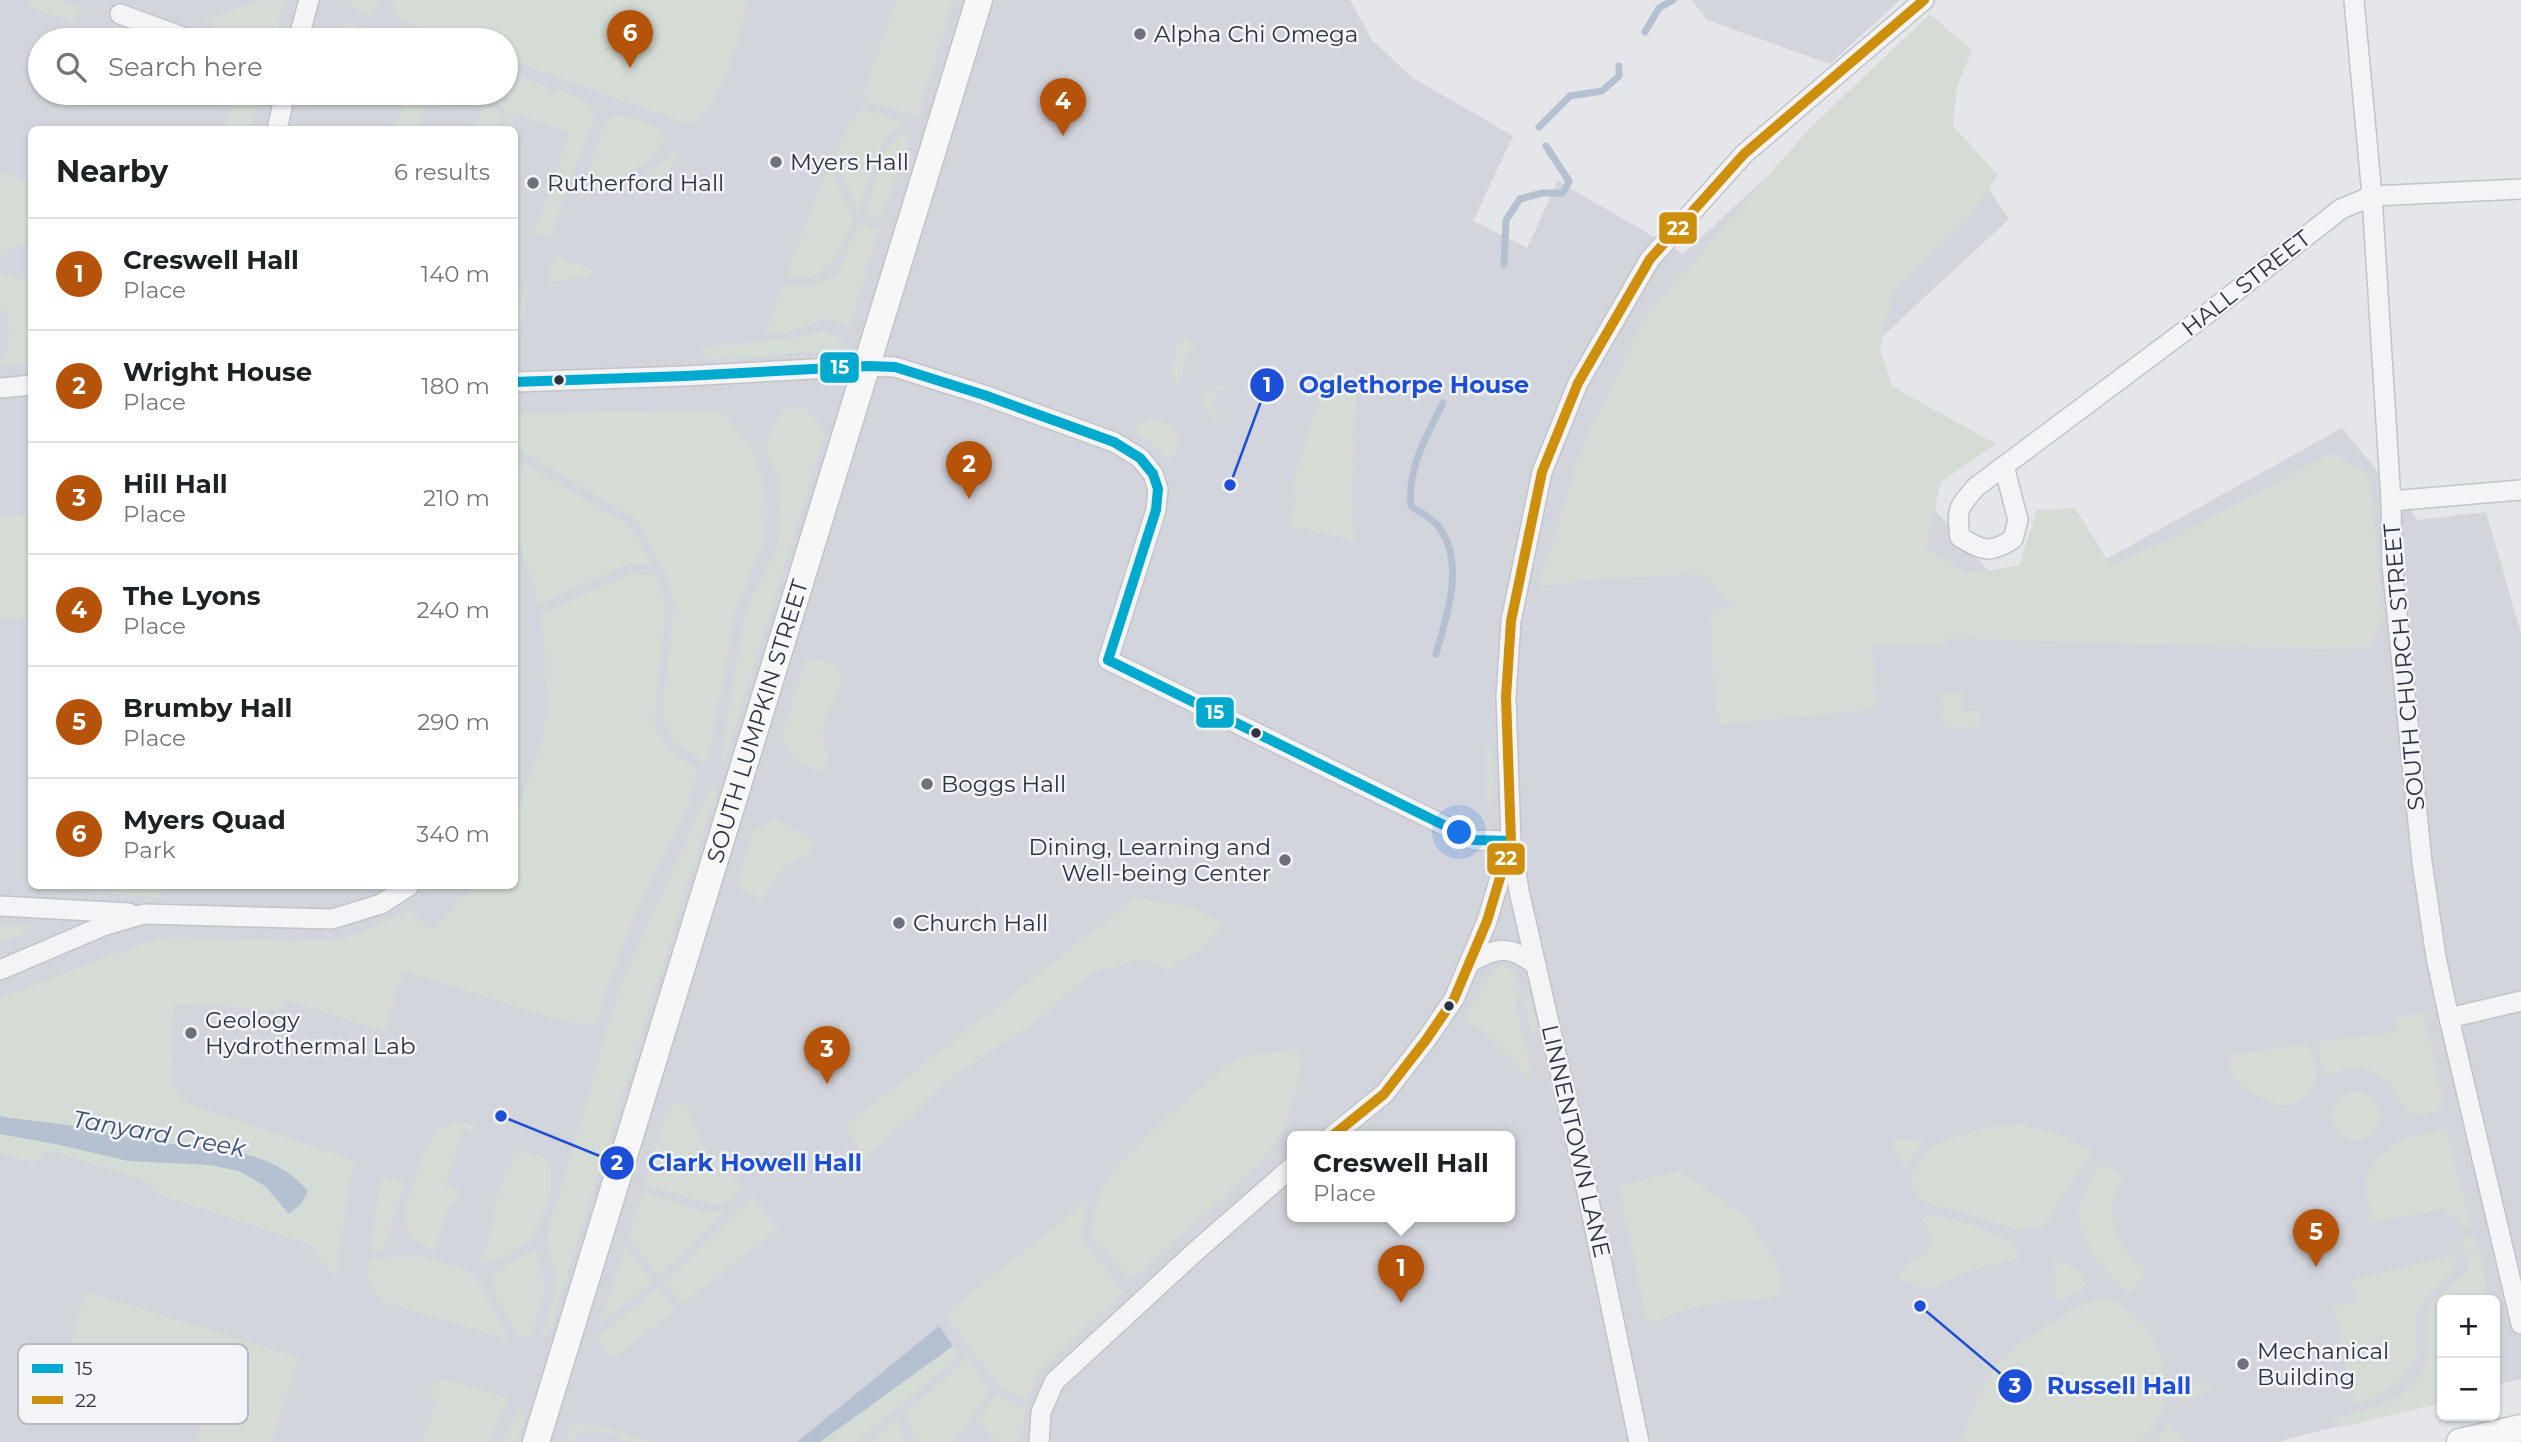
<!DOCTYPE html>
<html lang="en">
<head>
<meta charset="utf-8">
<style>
	:root { --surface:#fff; --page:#f2f2f2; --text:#202124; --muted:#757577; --line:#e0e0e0; --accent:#b45309 }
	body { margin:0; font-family:Montserrat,sans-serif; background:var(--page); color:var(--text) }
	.controls { position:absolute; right:21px; bottom:21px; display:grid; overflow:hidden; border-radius:10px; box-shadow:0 2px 5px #0004 }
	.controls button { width:63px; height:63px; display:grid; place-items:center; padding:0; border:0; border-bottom:2px solid var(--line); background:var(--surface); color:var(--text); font:35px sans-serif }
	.you { position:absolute; left:1460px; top:833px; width:24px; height:24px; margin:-18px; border:5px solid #fff; border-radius:50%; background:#1a73e8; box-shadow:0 0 0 10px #1a73e833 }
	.badge { display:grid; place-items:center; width:46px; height:46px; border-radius:50%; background:var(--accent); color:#fff; font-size:23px; font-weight:700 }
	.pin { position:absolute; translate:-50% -58px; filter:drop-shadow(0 2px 4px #0008) }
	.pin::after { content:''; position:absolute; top:37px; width:24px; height:21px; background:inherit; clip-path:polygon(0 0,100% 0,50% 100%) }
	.popup { position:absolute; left:1287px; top:1131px; width:228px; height:91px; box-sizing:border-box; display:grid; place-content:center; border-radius:10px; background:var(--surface); filter:drop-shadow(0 2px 5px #0005); font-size:23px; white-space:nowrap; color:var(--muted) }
	.popup b { font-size:26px; color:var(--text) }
	.popup::after { content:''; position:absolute; left:50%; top:100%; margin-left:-14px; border:14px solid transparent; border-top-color:var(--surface) }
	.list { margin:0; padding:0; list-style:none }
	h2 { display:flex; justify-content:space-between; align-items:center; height:91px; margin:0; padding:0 28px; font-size:30px }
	h2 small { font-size:23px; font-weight:400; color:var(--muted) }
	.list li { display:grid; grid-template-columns:46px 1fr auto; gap:21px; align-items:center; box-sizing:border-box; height:112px; padding:0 28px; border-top:2px solid var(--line) }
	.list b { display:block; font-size:26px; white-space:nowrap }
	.list p { margin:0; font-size:23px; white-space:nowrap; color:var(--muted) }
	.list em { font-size:23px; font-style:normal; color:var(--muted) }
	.icon { flex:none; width:38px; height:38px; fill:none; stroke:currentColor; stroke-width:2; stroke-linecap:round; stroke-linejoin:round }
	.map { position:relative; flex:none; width:2521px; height:1442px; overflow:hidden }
	.search { position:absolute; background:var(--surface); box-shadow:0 2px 5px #0004; left:28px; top:28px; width:490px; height:77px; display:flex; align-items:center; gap:18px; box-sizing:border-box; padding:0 24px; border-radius:38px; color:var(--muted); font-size:26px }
	.panel { position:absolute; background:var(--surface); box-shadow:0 2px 5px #0004; left:28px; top:126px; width:490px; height:763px; border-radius:10px }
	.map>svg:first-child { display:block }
	.built { fill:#d3d5dc; fill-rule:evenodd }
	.green { fill:#d4dcd5 }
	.water { fill:#b5c0d1 }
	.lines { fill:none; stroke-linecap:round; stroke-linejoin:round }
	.stream { stroke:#b5c0d1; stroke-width:7 }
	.minor-casing { stroke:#c2c4c7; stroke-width:22 }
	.secondary-casing { stroke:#c2c4c7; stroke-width:29 }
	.minor { stroke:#f4f4f6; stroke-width:19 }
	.secondary { stroke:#f7f7f8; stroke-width:26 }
	.bus-1-casing { stroke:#f3f4f8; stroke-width:16 }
	.bus-2-casing { stroke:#f3f4f8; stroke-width:16 }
	.bus-1 { stroke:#00a9ce; stroke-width:10 }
	.bus-2 { stroke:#ce8f0d; stroke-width:10 }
	.poi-dot { fill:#6c717c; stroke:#f3f4f8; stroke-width:2.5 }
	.bus-dot { fill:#2c3241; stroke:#f3f4f8; stroke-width:2.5 }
	.labels { text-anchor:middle; stroke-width:5; stroke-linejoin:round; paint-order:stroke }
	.poi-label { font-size:23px; fill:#2c3241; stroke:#f3f4f8; text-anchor:start }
	.street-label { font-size:23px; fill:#2c3241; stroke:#f3f4f8 }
	.water-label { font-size:24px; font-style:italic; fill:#394d73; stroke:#f3f4f8 }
	.key { fill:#f3f4f8; stroke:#b7bac1; stroke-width:2 }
	.key-label { font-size:19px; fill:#2c3241 }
	.leader { fill:none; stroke:#1d4ed8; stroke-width:2.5 }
	.callout-dot { fill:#1d4ed8; stroke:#f3f4f8; stroke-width:2.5 }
	.mark-label { font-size:21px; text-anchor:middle; font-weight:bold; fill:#fff }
	.callout-label { font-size:24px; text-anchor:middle; font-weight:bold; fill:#1d4ed8; stroke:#f3f4f8; stroke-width:5; stroke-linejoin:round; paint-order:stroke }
	.line-badge { stroke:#f3f4f8; stroke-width:2.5 }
	.badge-label { font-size:19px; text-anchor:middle; font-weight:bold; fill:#fff }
</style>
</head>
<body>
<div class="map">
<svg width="2521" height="1442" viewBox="0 0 2521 1442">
	<rect width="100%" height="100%" fill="#e4e6e9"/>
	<g class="built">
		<path d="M0,0H1350L1372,40L1413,78L1513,136L1473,221L1527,248L1558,181L1683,254L1897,57L2009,219L1828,387L2020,607L2342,428L2418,520L2486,512L2521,633V1379L2495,1385V1300H2442V1399L2276,1442H0ZM40,40H506V93H40ZM32,130H514V886H32ZM1292,1137H1510V1217H1292Z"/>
		<path d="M1692,0H1900L1830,64L1707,20Z"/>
	</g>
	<g class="green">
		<path d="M29,0H61L80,7L73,22L30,7L28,4Z"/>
		<path d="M258,0L285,1L274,38C251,49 226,31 205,21Z"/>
		<path d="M353,0H378L372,17L351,7Z"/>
		<path d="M392,0H746C744,27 718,118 688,124L506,59V40H456L395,18Z"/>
		<path d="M896,0H953L918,117L865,101V89Z"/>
		<path d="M1930,14L1972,50L1957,86L1953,126L1998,175L1971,215L1892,293L1880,351L1893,387L1996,444L1941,482L1926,549L1966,573L2019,566L2037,510L2075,508L2111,565L2172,538L2333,452L2369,475L2383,617L2370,648L2317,649L1944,638L1945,646L1871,645L1877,709L1720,724L1715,704L1710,610L1735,608L1704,574L1598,579L1539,586L1579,456L1644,318L1808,130Z"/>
		<path d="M344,23L375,30L399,32L398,36L405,38L406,35L421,40H340Z"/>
		<path d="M506,72L549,87V91L555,93L557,90C574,96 597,100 593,123L549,239L534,232L570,133L517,114L511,129H503L506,115L502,105L483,96L484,93H506Z"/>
		<path d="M229,93H259L252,129H223L235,96Z"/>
		<path d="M407,93H444L438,110L426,106L417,129L394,128Z"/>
		<path d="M484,102C497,108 504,114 499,129H488L476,124Z"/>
		<path d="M861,109L900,122L903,127L891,133L883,142L858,212L834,156L849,125Z"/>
		<path d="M621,115L658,127L663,139C658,166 603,184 580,194L604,125L610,118Z"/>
		<path d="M904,132L910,134L881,218L864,215L883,153Z"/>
		<path d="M676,152L681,156L651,190L640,186L638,181Z"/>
		<path d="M829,162L853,220C839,254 830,284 786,276Z"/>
		<path d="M0,172L32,183L31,230L28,241L0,256Z"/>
		<path d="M858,224L879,229L850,325L827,319L783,334L766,333L783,285L809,287L837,275Z"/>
		<path d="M556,256L591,269L594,273L587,277L547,282Z"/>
		<path d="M0,274L31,281V364L0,366C0,357 6,353 8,345C11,333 10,314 0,306Z"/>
		<path d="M528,287L517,351L515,352V288Z"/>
		<path d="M823,331L844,340L835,350L709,360L703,352V347L795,338Z"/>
		<path d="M1183,338L1194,344L1183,363V379L1176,385L1170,371L1179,341Z"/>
		<path d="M1340,375L1350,387L1356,397L1351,495L1356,544L1340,537L1287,525L1298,493L1295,492V487L1292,486L1310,424L1332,376Z"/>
		<path d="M1222,384L1223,391L1218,390L1212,409L1217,411L1214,423L1201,401L1203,396Z"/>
		<path d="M784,409H808L825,434L724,764L720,763L743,625L750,601L778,547L780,494L778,478L765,448L773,422Z"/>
		<path d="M720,410L756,454L767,510L763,542L736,609L710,752L705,763L674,742L664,722V700L674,607L665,572L637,520L515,447L514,414Z"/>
		<path d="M1148,420C1170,419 1180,432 1178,453L1169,462L1144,438L1134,432L1137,426Z"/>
		<path d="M514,458L628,524L653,565L629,563L539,605L529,569L515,537Z"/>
		<path d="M0,515L31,516V619L0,618Z"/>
		<path d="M631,574L658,576L665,608L654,725L669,749L696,768C692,813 672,834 654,873C630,922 612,973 596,1025L563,1021L403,971L384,1031L284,1000L281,1012L226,1006L174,1004L172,1082L184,1102L353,1160L335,1277L311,1245L160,1195L147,1181L49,1150L32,1163L0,1153V998L159,937L290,941L343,939L412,910L426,929L435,927L474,886H514L515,816L536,764L547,715L545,643L540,614Z"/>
		<path d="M822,660L839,667C848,705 808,712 829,756L822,772L800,764L781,738L805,661Z"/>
		<path d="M1942,693H1964L1962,711H1980L1981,726L1950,728L1944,722Z"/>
		<path d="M1486,743L1492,749L1494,785L1492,802H1487Z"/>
		<path d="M711,787L717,789L569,1270L548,1337L542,1336L556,1293V1281L547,1236L620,986Z"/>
		<path d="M774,818L816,840L806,857L791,863L782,871L769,888L764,900L740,888L737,882L754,828L758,829Z"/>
		<path d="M27,843H31L32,886H161L160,897L26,888Z"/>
		<path d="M1135,898L1194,908L1223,923L1208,943L1168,971L1143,959L1093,972L1030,1026L956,1074L862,1161L847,1125Z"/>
		<path d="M0,925L33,926L25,933L0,943Z"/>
		<path d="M1500,966L1507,967L1516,973L1519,993L1515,1003L1531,1069L1532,1076L1530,1078L1525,1076C1513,1054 1485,1032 1464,1019L1490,975Z"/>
		<path d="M1528,990L1537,1026L1532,1035L1524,1002Z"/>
		<path d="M2424,1013L2444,1109C2435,1111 2420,1117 2411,1114C2403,1110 2401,1098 2396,1091C2380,1067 2351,1062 2327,1077C2320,1068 2322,1053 2316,1042L2398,1032L2396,1017Z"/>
		<path d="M2307,1044C2313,1052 2318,1064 2316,1075C2314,1087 2300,1105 2287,1105C2272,1106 2240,1086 2229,1075L2231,1055Z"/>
		<path d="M1298,1049L1301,1066L1289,1117L1280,1136L1262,1162L1132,1279L1091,1235L1099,1191L1129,1153L1216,1074L1238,1058Z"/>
		<circle cx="2356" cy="1116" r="24"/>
		<path d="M677,1103L687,1107L698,1137L709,1153L740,1183V1193L724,1203L713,1204L644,1185L668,1108Z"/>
		<path d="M456,1122L474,1125L472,1132L463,1130L445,1185L458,1190L454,1204H450L435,1250C397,1236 403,1216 414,1183C419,1167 424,1151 432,1136L440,1128Z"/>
		<path d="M2020,1124L2068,1137L2092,1151L2044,1226L2019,1230L1920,1200C1914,1194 1912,1185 1913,1175C1921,1136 1987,1127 2020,1124Z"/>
		<path d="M2447,1129L2471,1227L2460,1229L2457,1215L2448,1216L2445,1209L2372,1222L2365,1188L2368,1174L2377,1158L2400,1139Z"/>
		<path d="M1892,1139L1921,1141V1146L1905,1168L1901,1167V1159Z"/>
		<path d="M515,1150L543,1157L551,1166V1192L547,1206L530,1241L500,1259L485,1262L482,1258L495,1216L492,1215L506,1170L509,1171Z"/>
		<path d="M2103,1162L2124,1178C2121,1185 2113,1196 2112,1204C2110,1230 2123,1254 2143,1268L2145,1274L2135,1289L2128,1293C2105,1275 2075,1237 2080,1206C2083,1190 2094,1176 2103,1162Z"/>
		<path d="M1680,1171L1746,1216L1780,1270L1781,1293C1756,1304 1741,1299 1716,1303C1692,1307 1669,1315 1647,1324L1619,1186Z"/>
		<path d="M381,1177L405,1183L384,1250L370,1251Z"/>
		<path d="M643,1192L708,1213L727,1210L659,1276L628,1237Z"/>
		<path d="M754,1197L778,1229L683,1303L664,1282Z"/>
		<path d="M1087,1201L1081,1239L1124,1293L1053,1357L1036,1376L1028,1402L1000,1387L945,1314Z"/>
		<path d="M1927,1215C1951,1217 2012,1232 2022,1257L1962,1273L1936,1288L1918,1287L1901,1280L1899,1274C1906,1257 1932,1259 1931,1239C1931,1230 1924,1227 1923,1218Z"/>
		<path d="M2475,1236L2486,1284L2487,1300H2442V1403L2337,1428L2335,1418C2371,1409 2421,1399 2427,1355C2428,1341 2425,1326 2428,1312C2433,1295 2456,1281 2469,1270L2463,1238Z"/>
		<path d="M626,1245L653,1282L600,1324Z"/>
		<path d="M535,1250C550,1285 543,1298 532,1332L529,1336C522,1337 517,1336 513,1329L493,1290V1276L510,1262Z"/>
		<path d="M418,1255L474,1273L509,1339L382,1302L368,1280L370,1259Z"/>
		<path d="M2454,1255L2455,1266C2429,1302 2408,1302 2419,1353C2404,1379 2384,1397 2354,1404L2334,1307L2357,1302L2352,1280Z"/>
		<path d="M2054,1262L2069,1265L2081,1272L2085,1284L2080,1292L2057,1301Z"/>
		<path d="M659,1286L675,1310L613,1359L597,1338Z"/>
		<path d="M87,1292L298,1357L273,1442H196L206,1405L64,1364Z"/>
		<path d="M2106,1298L2116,1301L2142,1323L2158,1348L2163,1367L2165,1406L2150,1432L2135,1442H1961C1970,1416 1981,1380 2001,1360C2016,1345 2035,1334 2053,1322C2070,1310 2085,1301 2106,1298Z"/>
		<path d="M954,1345L959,1353L957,1358L857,1442H820Z"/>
		<path d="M967,1358L991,1391L953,1442H915L906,1412Z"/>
		<path d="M2181,1375L2212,1390L2177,1404Z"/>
		<path d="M444,1379L508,1398L490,1442H423L437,1397L431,1395L437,1381Z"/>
		<path d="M997,1394L1025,1409L1020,1442H1001L976,1422Z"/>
		<path d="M518,1410L526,1413L518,1442H503Z"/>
		<path d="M898,1419L905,1442H870Z"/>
		<path d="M2169,1423L2186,1442H2153Z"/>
		<path d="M572,1424L604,1427L650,1442H629L611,1434L590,1431L578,1433L574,1442H564Z"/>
	</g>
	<g class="water">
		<path d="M0,1116C25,1121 50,1122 75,1126C98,1129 120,1136 143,1140C199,1150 268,1143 308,1191L301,1204L289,1214L265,1186L239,1171L210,1165L128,1161L60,1145L0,1134Z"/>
		<path d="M939,1326L953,1346L820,1442H797Z"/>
	</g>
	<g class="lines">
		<g class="stream">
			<path d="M1645,32L1659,8L1673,0"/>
			<path d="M1539,127L1570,96L1602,91L1619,76V66"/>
			<path d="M1504,264L1506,220L1520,199L1542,193H1563L1569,181L1546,146"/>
			<path d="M1436,654C1447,615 1466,562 1438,526C1432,518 1419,512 1411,506C1407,468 1427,436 1443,403"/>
		</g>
		<g class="minor-casing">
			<g id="minor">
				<path d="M2354,0L2372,196L2391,501L2392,565L2422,862L2436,957L2449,1018L2521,1324"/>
				<path d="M120,14L191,40"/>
				<path d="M298,40L309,0"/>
				<path d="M277,130L285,93"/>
				<path d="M514,382L685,376L868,366L895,367L984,395L1114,442L1140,458L1153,474L1158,489L1156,510L1108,660L1474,840L1511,841"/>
				<path d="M0,388L32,385"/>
				<path d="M2004,466L2018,520L2013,539C1991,554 1982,551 1960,537C1956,509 1958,508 1976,487L2194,324L2341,209L2372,196L2521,189"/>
				<path d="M2391,501L2521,490"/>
				<path d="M1512,845L1519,891L1583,1172L1639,1442"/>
				<path d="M0,906L129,913"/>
				<path d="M1471,962C1499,946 1510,946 1536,965"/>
				<path d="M0,970L103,926L144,914L332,919L381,904L409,886"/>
				<path d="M2449,1018L2521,1001"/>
				<path d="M1331,1137L1384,1094L1426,1040L1454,999L1487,921L1511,841L1506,697L1511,621L1542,472L1578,383L1650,259L1744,154L1924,0"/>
				<path d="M1039,1442L1041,1412L1054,1382L1196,1251L1292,1167"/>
			</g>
		</g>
		<g class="secondary-casing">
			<g id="secondary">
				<path id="s1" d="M536,1442L979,0"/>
				<path d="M2460,1442L2521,1428"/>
			</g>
		</g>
		<use href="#minor" class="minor"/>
		<use href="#secondary" class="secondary"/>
		<g class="bus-1-casing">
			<path id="bus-1" d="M514,382L685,376L868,366L895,367L984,395L1114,442L1140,458L1153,474L1158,489L1156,510L1108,660L1474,840L1511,841"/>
		</g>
		<g class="bus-2-casing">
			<path id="bus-2" d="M1331,1137L1384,1094L1426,1040L1454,999L1487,921L1511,841L1506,697L1511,621L1542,472L1578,383L1650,259L1744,154L1924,0"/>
		</g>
		<use href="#bus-1" class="bus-1"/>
		<use href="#bus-2" class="bus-2"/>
	</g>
	<g class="poi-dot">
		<circle cx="1140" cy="34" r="7"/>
		<circle cx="776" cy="162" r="7"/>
		<circle cx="533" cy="183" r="7"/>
		<circle cx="927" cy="784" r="7"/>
		<circle cx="1285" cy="860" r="7"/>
		<circle cx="899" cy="923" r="7"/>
		<circle cx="191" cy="1033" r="7"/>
		<circle cx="2243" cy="1364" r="7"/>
	</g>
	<g class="bus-dot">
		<circle cx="559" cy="380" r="6"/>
		<circle cx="1256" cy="733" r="6"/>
		<circle cx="1449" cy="1006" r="6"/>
	</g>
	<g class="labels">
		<g class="poi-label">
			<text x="1154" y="42">Alpha Chi Omega</text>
			<text x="790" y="170">Myers Hall</text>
			<text x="547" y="191">Rutherford Hall</text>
			<text x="941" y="792">Boggs Hall</text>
			<text x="1271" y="855" text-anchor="end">Dining, Learning and<tspan x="1271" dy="26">Well-being Center</tspan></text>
			<text x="913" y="931">Church Hall</text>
			<text x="205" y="1028">Geology<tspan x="205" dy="26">Hydrothermal Lab</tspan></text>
			<text x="2257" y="1359">Mechanical<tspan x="2257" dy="26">Building</tspan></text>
		</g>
		<g class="street-label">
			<text transform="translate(2246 283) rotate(-38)" y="8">HALL STREET</text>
			<text transform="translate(2404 667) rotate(-95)" y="8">SOUTH CHURCH STREET</text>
			<text dy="8" stroke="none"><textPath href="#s1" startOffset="754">SOUTH LUMPKIN STREET</textPath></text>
			<text transform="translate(1576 1141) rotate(77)" y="8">LINNENTOWN LANE</text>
		</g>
		<g class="water-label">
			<text transform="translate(159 1134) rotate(10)" y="8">Tanyard Creek</text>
		</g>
	</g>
	<rect x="18" y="1344" width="230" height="80" rx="10" class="key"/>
	<rect x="32" y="1364" width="31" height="9" fill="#00a9ce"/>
	<rect x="32" y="1396" width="31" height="8" fill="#ce8f0d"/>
	<g class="key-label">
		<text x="75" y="1375">15</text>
		<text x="75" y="1407">22</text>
	</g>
	<path class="leader" d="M1230 485L1267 385M501 1116L617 1163M1920 1306L2015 1386"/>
	<g class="callout-dot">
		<circle cx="1230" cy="485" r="7"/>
		<circle cx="501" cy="1116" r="7"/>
		<circle cx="1920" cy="1306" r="7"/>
		<circle cx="1267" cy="385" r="18"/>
		<circle cx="617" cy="1163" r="18"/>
		<circle cx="2015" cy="1386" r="18"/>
	</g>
	<g class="mark-label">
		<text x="1267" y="392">1</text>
		<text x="617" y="1170">2</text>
		<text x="2015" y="1393">3</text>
	</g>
	<g class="callout-label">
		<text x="1414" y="393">Oglethorpe House</text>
		<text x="755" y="1171">Clark Howell Hall</text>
		<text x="2119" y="1394">Russell Hall</text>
	</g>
	<g class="line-badge">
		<rect x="1658" y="211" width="40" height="34" rx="7" fill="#ce8f0d"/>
		<rect x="819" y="351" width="41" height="33" rx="7" fill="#00a9ce"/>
		<rect x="1195" y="696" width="40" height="33" rx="7" fill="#00a9ce"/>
		<rect x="1486" y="842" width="40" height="34" rx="7" fill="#ce8f0d"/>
	</g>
	<g class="badge-label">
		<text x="1678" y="235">22</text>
		<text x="840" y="374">15</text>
		<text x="1215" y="719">15</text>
		<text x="1506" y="865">22</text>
	</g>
</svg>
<div class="controls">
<button>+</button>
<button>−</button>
</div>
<div class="you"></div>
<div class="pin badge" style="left:1401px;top:1303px">1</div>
<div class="popup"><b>Creswell Hall</b>Place</div>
<div class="pin badge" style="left:969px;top:499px">2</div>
<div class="pin badge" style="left:827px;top:1084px">3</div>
<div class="pin badge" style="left:1063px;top:136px">4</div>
<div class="pin badge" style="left:2316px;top:1267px">5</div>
<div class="pin badge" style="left:630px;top:68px">6</div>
<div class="search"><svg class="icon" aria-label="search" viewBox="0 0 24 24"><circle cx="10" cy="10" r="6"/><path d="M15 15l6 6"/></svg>Search here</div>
<section class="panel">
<h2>Nearby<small>6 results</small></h2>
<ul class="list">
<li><span class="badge">1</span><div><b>Creswell Hall</b><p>Place</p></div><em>140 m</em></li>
<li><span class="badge">2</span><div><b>Wright House</b><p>Place</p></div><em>180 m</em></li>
<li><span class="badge">3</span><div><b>Hill Hall</b><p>Place</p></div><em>210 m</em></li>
<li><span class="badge">4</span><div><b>The Lyons</b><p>Place</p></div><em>240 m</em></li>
<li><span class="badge">5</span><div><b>Brumby Hall</b><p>Place</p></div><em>290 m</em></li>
<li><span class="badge">6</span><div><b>Myers Quad</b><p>Park</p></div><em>340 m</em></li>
</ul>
</section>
</div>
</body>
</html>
